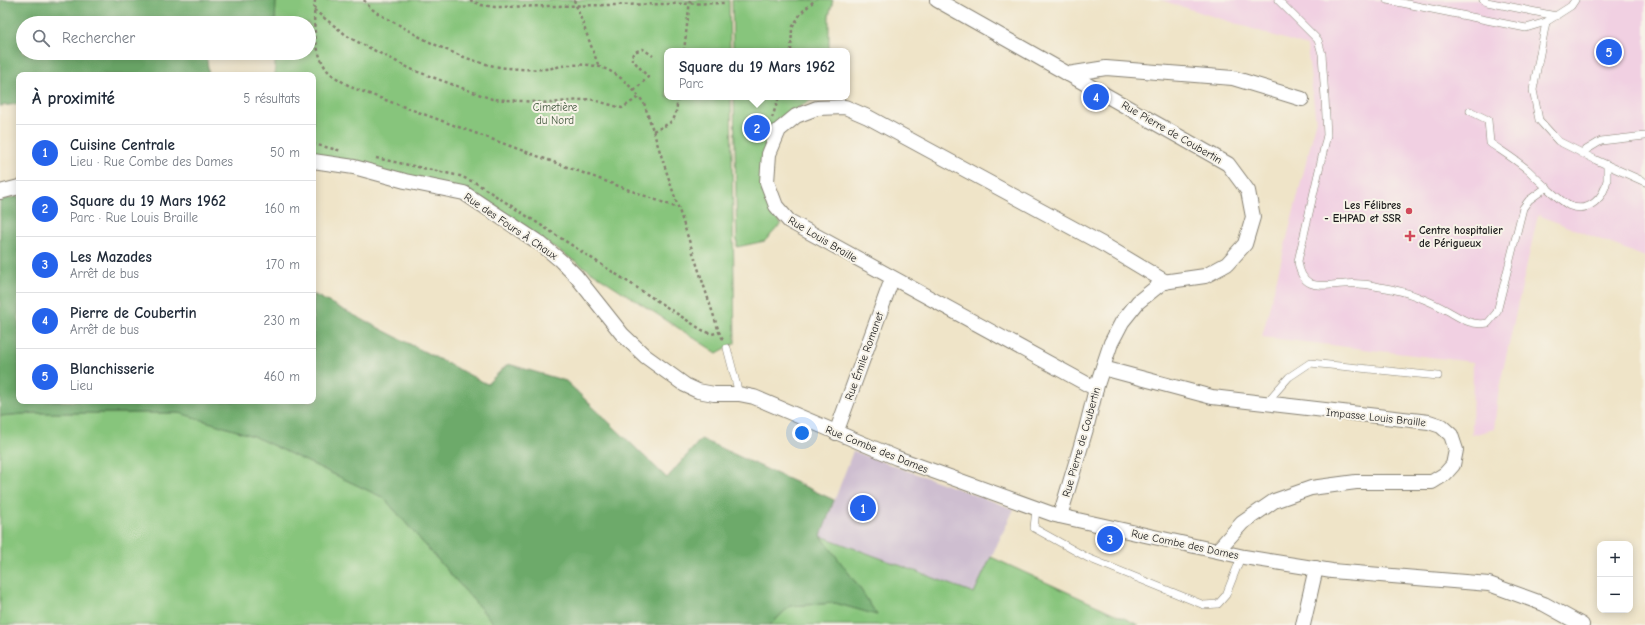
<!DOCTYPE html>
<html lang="fr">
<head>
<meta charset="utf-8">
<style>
	:root { --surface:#fff; --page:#f2f2f3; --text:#1f2937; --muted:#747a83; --line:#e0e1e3; --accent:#2563eb }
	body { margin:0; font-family:"Comic Neue",sans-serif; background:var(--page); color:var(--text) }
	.controls { position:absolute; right:12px; bottom:12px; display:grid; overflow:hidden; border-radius:8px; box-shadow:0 2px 10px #0003 }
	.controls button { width:36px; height:36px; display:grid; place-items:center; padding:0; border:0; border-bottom:1px solid var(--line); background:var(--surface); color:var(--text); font:20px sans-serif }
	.you { position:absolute; left:802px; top:433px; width:14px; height:14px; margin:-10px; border:3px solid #fff; border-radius:50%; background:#1a73e8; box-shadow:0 0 0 6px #1a73e833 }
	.badge { display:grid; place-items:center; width:26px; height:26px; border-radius:50%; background:var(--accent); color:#fff; font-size:13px; font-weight:700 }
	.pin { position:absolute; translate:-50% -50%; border:2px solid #fff; box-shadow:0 1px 4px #0006 }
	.popup { position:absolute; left:664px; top:48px; width:186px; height:52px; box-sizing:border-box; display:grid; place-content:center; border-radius:8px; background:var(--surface); filter:drop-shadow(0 1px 3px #0005); font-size:13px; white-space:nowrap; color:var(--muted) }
	.popup b { font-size:15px; color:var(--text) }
	.popup::after { content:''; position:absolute; left:50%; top:100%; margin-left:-8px; border:8px solid transparent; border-top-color:var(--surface) }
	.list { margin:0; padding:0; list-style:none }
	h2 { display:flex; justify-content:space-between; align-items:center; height:52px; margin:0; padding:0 16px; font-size:17px }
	h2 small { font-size:13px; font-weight:400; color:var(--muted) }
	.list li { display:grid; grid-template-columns:26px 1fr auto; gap:12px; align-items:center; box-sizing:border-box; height:56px; padding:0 16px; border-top:1px solid var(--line) }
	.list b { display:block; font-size:15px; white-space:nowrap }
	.list p { margin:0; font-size:13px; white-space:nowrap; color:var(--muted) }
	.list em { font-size:13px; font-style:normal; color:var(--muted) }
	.icon { flex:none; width:22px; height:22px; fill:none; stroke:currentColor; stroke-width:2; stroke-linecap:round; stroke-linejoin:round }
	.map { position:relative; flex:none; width:1645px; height:625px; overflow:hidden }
	.search { position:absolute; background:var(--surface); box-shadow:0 2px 10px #0003; left:16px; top:16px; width:300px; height:44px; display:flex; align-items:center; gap:10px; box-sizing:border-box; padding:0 14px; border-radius:22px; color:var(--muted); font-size:15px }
	.panel { position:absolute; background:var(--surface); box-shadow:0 2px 10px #0003; left:16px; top:72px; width:300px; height:332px; border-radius:8px }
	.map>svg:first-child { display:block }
	.built { fill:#f1d0e2 }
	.industrial { fill:#cebed0 }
	.green { fill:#87c57b; stroke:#52704c }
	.forest { fill:#6daa6b; stroke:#446344 }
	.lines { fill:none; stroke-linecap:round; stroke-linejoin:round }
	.lane-casing { stroke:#868072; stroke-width:8 }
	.street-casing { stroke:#868072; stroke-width:16 }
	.path { stroke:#868072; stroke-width:2.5; stroke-dasharray:3 3; stroke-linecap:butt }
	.lane { stroke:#fff; stroke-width:7 }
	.street { stroke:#fff; stroke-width:14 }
	.poi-dot { fill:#d1495b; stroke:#f7f3e8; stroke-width:1.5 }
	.labels { text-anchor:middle; stroke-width:4; stroke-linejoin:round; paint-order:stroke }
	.park-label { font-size:11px; fill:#41573d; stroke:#f7f3e8 }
	.street-label { font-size:11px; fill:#1c1c1c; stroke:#f7f3e8 }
	.poi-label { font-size:11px; font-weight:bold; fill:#1c1c1c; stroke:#f7f3e8; text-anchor:end }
</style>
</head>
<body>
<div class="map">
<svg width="1645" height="625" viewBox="0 0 1645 625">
	<rect width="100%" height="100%" fill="#f7f3e8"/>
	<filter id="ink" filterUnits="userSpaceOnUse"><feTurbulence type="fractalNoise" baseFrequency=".025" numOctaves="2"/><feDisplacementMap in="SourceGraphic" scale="8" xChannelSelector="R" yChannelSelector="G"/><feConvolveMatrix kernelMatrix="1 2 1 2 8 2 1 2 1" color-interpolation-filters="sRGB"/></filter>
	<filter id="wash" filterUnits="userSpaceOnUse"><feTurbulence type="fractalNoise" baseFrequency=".012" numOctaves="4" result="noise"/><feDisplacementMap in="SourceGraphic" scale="16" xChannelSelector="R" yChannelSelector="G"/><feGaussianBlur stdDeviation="0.9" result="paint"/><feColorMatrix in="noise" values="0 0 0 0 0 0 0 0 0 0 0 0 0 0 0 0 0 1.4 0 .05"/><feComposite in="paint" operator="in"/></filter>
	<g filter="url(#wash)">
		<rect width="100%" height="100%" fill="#efe4c8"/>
		<path class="built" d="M1161,0H1645V257L1538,215L1499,388L1494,429L1472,435L1473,362L1262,337L1316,123L1307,46Z"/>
		<path class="industrial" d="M853,451L1014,509L974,593L821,536Z"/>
		<g class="green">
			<path d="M276,0H729L730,51H667V97H731L735,343L717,353L465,190L313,155V75H275V53H309V23H275Z"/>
			<path d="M732,0H833L829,16V51H733Z"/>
			<path d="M734,97H828L811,100L791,112L762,166V192L781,224L765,241L737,247Z"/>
			<path d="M34,413H180L253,436L384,498L495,625H0V416Z"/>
			<path d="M821,536L974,593L991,557L1139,625H770L790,606L835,603L877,615L859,587Z"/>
		</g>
		<g class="forest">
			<path d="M0,0H276L275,23H23V53H206L209,75H19V104L0,106Z"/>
			<path d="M19,196V401H313V294L487,384L508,364L566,381L667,478L701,439L834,500L821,536L859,587L877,615L835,603L790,606L770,625H495L384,498L253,436L180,413H34L0,416V200Z"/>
		</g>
	</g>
	<g filter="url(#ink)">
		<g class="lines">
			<g class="lane-casing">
				<g id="lane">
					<path d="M1278,0L1318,40L1322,54L1325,98L1327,135L1298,261C1302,292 1321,285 1344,284C1356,283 1368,284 1380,287C1393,289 1406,292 1418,297C1429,301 1439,306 1448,311C1462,319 1471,326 1488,323L1497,312L1523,208L1529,200L1547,187"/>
					<path d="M1387,0L1526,28L1546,22"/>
					<path d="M1483,0L1487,2L1556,16"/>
					<path d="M1575,0L1571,6L1546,22L1533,90L1539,120L1558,141L1596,160L1645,182"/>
					<path d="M1470,111L1488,120L1490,143C1503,152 1516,160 1528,170C1536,178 1561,202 1570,206C1589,213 1604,198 1607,180C1607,175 1607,170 1607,165"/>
					<path d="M1581,153L1601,141L1645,136"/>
					<path d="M727,348L739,394"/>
					<path d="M1266,403L1289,377L1310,363L1438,376"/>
					<path d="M1036,509L1034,528L1088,558L1204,605L1218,604L1226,595L1241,557"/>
				</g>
			</g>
			<g class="street-casing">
				<g id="street">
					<path d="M937,0L1228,164L1248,191L1253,217L1245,244L1227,264L1205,276L1163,282L1138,302L1122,322L1111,343L1097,385L1086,429L1060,516"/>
					<path d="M1068,74L1106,68L1233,78L1302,99"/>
					<path d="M313,161L354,167L405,181L464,193L541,244L561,261L576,276L622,334L645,356L685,385L698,391L714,394H739L754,397L897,458L1055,515L1244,557L1332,571L1489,584L1544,604L1582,625"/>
					<path d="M0,192L19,187"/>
					<path d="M1103,368L1212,397L1429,422L1441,426L1451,435L1456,450L1453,465L1445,474L1432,482H1356L1311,488L1274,501L1242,523L1217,551"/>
					<path d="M1096,389L789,221L776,206L767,182L769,154L779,130L796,116L817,108L845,107L868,117L1106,246L1166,282"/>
					<path d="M836,433L892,279"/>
					<path d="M1303,625L1316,568"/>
				</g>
			</g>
			<g class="path">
				<path d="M315,0C313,21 314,53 327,70C333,77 345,83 353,88L678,208"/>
				<path d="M364,0C371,12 389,19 401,26C428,43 475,65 507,68C519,69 532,70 544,69C553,69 561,65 571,65C607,62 623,76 644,103L719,332L724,341"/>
				<path d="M470,0L481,5L495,7L725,3"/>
				<path d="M574,0L599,67"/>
				<path d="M314,10L350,38L413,70L492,99L550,103L590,99L622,108L639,97"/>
				<path d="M684,51L690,0"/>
				<path d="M791,51L792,28L801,13L815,0"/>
				<path d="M634,91L648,77L631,58L634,52L643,49L653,56"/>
				<path d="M772,118L779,97"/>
				<path d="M653,131C676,121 675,122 678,97"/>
				<path d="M313,144L342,151"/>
				<path d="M376,158L460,176L476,183L702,330L712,334L719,332"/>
			</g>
			<use href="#lane" class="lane"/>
			<use href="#street" class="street"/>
		</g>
	</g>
	<g class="poi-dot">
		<circle cx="1409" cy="211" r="4"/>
		<path d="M1408 230h4v4h4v4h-4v4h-4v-4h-4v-4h4z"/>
	</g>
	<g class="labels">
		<g class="park-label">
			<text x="555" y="111">Cimetière<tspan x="555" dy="13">du Nord</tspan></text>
		</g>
		<g class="street-label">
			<text transform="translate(1172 132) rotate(30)" y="4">Rue Pierre de Coubertin</text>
			<text transform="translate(511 226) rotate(34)" y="4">Rue des Fours À Chaux</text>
			<text transform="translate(823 239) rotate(31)" y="4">Rue Louis Braille</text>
			<text transform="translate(864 356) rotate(-70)" y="4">Rue Émile Romanet</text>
			<text transform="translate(1376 417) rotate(6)" y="4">Impasse Louis Braille</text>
			<text transform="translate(1081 442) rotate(-74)" y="4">Rue Pierre de Coubertin</text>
			<text transform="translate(877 449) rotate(22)" y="4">Rue Combe des Dames</text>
			<text transform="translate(1185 544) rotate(12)" y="4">Rue Combe des Dames</text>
		</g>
		<g class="poi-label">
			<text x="1401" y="209">Les Félibres<tspan x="1401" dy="13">- EHPAD et SSR</tspan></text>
			<text x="1419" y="234" text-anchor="start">Centre hospitalier<tspan x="1419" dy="13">de Périgueux</tspan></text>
		</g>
	</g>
</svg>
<div class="controls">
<button>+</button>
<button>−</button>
</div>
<div class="you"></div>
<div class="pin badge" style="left:863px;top:508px">1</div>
<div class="pin badge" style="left:757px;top:128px">2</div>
<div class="popup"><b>Square du 19 Mars 1962</b>Parc</div>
<div class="pin badge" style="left:1110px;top:539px">3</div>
<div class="pin badge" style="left:1096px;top:97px">4</div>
<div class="pin badge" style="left:1609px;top:52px">5</div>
<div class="search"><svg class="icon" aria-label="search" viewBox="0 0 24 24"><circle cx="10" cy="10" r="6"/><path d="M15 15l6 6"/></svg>Rechercher</div>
<section class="panel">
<h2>À proximité<small>5 résultats</small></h2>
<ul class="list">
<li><span class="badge">1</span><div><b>Cuisine Centrale</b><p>Lieu · Rue Combe des Dames</p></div><em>50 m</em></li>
<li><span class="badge">2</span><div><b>Square du 19 Mars 1962</b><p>Parc · Rue Louis Braille</p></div><em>160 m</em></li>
<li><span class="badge">3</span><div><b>Les Mazades</b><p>Arrêt de bus</p></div><em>170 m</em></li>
<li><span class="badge">4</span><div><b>Pierre de Coubertin</b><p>Arrêt de bus</p></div><em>230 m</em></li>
<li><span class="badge">5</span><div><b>Blanchisserie</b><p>Lieu</p></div><em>460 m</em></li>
</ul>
</section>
</div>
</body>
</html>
